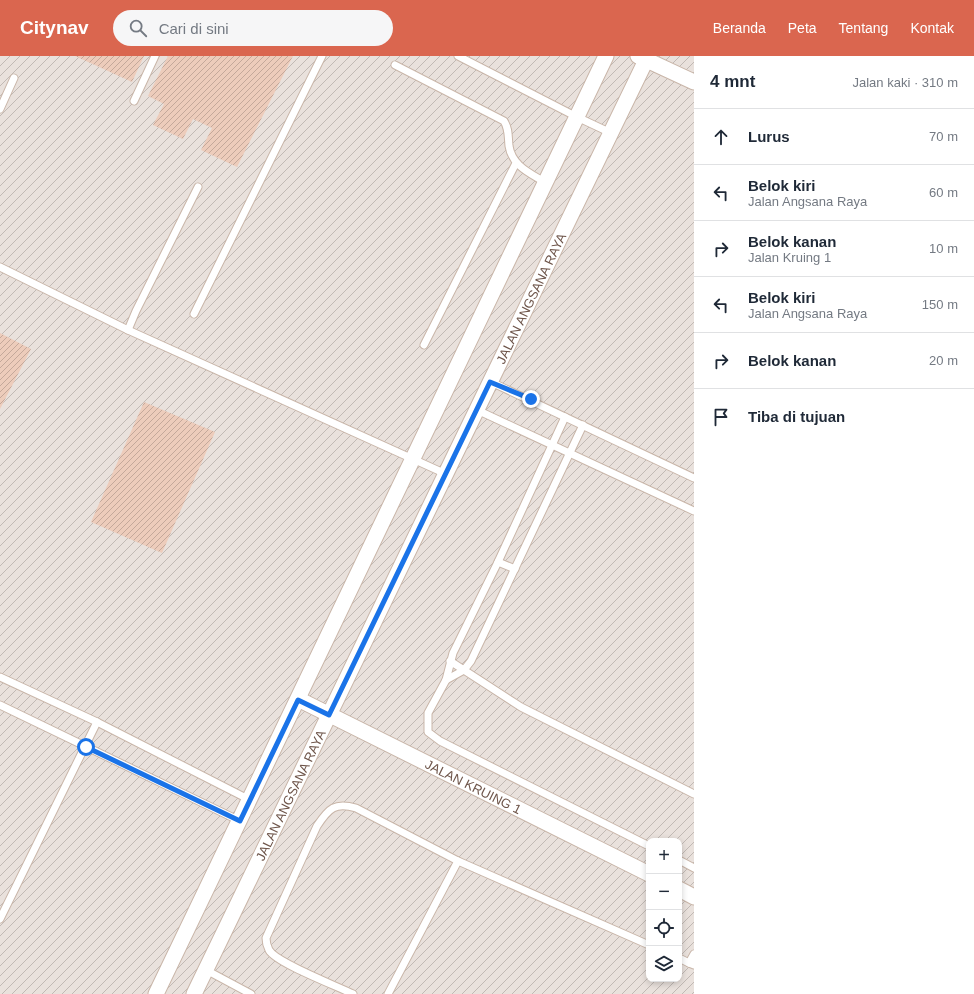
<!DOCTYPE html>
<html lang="id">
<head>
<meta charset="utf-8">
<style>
	:root { --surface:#fff; --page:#f6f6f7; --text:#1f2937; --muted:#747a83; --line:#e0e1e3; --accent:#da664f }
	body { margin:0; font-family:Helvetica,sans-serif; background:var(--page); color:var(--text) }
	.controls { position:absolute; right:12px; bottom:12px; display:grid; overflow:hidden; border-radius:8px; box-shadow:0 2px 6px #0003 }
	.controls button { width:36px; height:36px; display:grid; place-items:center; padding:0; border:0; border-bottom:1px solid var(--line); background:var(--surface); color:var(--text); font:20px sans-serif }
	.stop { position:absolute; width:12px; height:12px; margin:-9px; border:3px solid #1a73e8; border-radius:50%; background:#fff }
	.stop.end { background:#1a73e8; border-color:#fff; box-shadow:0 1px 4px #0008 }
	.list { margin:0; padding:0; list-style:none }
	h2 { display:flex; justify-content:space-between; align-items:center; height:52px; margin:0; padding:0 16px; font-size:17px }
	h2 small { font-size:13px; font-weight:400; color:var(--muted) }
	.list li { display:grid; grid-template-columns:26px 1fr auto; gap:12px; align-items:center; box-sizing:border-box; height:56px; padding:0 16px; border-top:1px solid var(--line) }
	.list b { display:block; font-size:15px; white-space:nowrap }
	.list p { margin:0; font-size:13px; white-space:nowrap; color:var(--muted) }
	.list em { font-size:13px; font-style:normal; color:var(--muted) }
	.icon { flex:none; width:22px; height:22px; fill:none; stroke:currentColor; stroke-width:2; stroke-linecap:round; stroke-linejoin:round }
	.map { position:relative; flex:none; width:694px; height:938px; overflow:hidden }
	header { display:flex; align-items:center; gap:24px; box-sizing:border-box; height:56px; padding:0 20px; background:var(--accent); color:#fff }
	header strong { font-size:19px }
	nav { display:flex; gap:22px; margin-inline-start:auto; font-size:14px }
	.search { width:280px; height:36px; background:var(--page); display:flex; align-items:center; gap:10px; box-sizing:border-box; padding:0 14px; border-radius:22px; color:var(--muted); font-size:15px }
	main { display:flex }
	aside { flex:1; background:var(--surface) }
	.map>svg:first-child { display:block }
	.industrial { fill:url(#industrial-furrows); fill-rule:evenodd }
	.building { fill:url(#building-hatch) }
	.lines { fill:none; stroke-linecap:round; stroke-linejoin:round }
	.service-casing { stroke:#c9b6a9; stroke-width:9 }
	.minor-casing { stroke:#c9b6a9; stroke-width:17 }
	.service { stroke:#fff; stroke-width:7 }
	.minor { stroke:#fff; stroke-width:15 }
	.route { stroke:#1a73e8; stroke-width:5 }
	.labels { text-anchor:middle; stroke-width:4; stroke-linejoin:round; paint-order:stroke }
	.street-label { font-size:13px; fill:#6e554a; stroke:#fdf3e6 }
</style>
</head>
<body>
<header>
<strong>Citynav</strong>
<div class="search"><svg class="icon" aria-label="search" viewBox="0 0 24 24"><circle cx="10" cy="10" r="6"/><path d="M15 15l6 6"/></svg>Cari di sini</div>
<nav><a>Beranda</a><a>Peta</a><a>Tentang</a><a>Kontak</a></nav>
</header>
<main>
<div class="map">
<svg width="694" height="938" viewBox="0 0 694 938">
	<defs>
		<pattern id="industrial-furrows" width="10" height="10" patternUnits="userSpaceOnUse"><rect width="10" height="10" fill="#e9e1dc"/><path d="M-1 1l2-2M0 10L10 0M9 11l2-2" fill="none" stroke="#c1b9b4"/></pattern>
		<pattern id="building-hatch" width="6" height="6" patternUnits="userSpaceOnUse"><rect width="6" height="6" fill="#edccbb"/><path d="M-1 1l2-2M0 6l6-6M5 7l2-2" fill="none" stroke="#c4a89a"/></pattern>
	</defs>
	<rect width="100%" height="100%" fill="#faefe1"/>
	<path class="industrial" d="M0,0H694V938H0ZM649,785H679V923H649Z"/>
	<g class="building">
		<path d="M75,0H144L132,26Z"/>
		<path d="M168,0H293L237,111L201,94L212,72L193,63L183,83L153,69L164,48L148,40Z"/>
		<path d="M0,277L31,293L0,353Z"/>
		<path d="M144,346L215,376L162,497L91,466Z"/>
	</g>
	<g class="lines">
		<g class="service-casing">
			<g id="service">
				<path d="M458,0L577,61L611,77"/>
				<path d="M395,9L504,65C509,73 508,80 509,90C512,110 530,117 546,127"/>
				<path d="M134,45L155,0"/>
				<path d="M0,53L14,22"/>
				<path d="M0,211L128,274L446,418"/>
				<path d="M194,258L322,0"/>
				<path d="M128,274L136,255L198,131"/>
				<path d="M424,289L516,107"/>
				<path d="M491,326L694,422"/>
				<path d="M477,354L694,455"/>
				<path d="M565,361L498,506L453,597L446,624L428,657V676L440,685L649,790"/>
				<path d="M498,506L515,513"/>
				<path d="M450,605L521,651L694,738"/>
				<path d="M0,621L97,666L250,744"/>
				<path d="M446,624L464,614L471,605L583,369"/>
				<path d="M0,649L240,765"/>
				<path d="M679,804L694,812"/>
				<path d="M0,863L97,666"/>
				<path d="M694,898L689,907L694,909"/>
				<path d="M679,902L689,907"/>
				<path d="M206,914L251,938"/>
				<path d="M353,938C337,930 276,907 269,894C267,890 266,886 266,882L317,770C329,752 335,746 356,752L458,805L649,889"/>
				<path d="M388,938L458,805"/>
			</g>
		</g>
		<g class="minor-casing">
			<g id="minor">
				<path d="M638,0L694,26"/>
				<path id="s1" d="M298,643L649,818"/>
				<path d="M679,833L694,841"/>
				<path d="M156,938L606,0"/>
				<path id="s2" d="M194,938L648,0"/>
			</g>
		</g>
		<use href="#service" class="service"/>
		<use href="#minor" class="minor"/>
	</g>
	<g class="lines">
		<path class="route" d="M86,691L240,765L298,644L329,659L490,326L531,343"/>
	</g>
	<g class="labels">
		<g class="street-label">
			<text dy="5" stroke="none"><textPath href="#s2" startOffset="773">JALAN ANGSANA RAYA</textPath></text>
			<text dy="5" stroke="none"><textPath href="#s1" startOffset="196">JALAN KRUING 1</textPath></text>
			<text dy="5" stroke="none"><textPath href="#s2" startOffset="221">JALAN ANGSANA RAYA</textPath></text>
		</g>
	</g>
</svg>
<div class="controls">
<button>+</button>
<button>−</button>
<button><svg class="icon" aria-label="locate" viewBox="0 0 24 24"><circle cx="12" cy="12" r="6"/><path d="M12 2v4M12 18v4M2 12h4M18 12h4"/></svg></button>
<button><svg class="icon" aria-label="layers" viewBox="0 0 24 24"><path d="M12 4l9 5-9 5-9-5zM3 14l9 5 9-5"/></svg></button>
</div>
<div class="stop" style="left:86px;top:691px"></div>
<div class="stop end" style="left:531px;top:343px"></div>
</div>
<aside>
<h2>4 mnt<small>Jalan kaki · 310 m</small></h2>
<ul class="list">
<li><svg class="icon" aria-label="ahead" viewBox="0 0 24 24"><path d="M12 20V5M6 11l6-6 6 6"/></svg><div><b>Lurus</b></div><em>70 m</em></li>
<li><svg class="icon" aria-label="left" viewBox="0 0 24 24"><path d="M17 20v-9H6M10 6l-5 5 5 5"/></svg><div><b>Belok kiri</b><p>Jalan Angsana Raya</p></div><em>60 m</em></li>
<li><svg class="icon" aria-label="right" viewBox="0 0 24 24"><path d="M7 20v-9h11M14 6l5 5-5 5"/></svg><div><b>Belok kanan</b><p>Jalan Kruing 1</p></div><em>10 m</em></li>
<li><svg class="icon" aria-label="left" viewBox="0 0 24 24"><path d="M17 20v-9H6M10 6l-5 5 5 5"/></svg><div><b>Belok kiri</b><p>Jalan Angsana Raya</p></div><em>150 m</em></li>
<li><svg class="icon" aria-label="right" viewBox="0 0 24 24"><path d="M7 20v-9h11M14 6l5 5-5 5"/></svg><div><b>Belok kanan</b></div><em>20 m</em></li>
<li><svg class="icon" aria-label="arrive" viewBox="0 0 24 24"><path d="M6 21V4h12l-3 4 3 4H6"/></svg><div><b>Tiba di tujuan</b></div></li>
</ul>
</aside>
</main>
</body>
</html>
